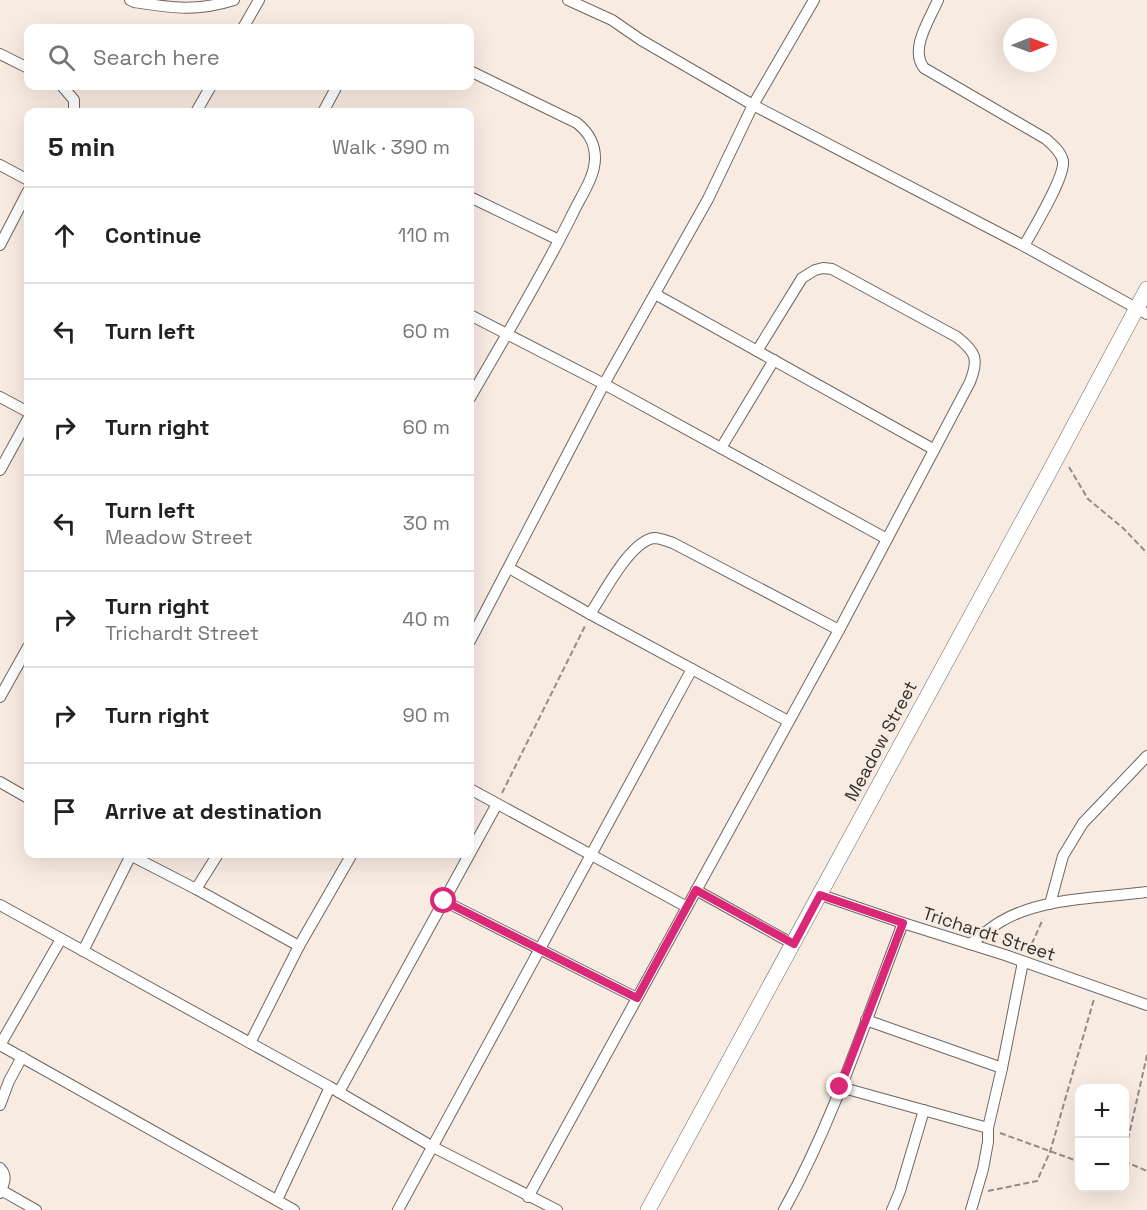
<!DOCTYPE html>
<html lang="en">
<head>
<meta charset="utf-8">
<style>
	:root { --surface:#fff; --page:#f6f6f6; --text:#222; --muted:#767676; --line:#e0e0e0 }
	body { margin:0; font-family:"Space Grotesk",sans-serif; background:var(--page); color:var(--text) }
	.controls { position:absolute; right:18px; bottom:18px; display:grid; overflow:hidden; border-radius:12px; box-shadow:0 6px 24px #0002 }
	.controls button { width:54px; height:54px; display:grid; place-items:center; padding:0; border:0; border-bottom:2px solid var(--line); background:var(--surface); color:var(--text); font:30px sans-serif }
	.compass { position:absolute; left:1003px; top:18px; width:54px; height:54px; border-radius:50%; background:var(--surface); box-shadow:0 6px 24px #0002; rotate:89deg }
	.stop { position:absolute; width:18px; height:18px; margin:-14px; border:4px solid #db2777; border-radius:50%; background:#fff }
	.stop.end { background:#db2777; border-color:#fff; box-shadow:0 2px 6px #0008 }
	.list { margin:0; padding:0; list-style:none }
	h2 { display:flex; justify-content:space-between; align-items:center; height:78px; margin:0; padding:0 24px; font-size:26px }
	h2 small { font-size:20px; font-weight:400; color:var(--muted) }
	.list li { display:grid; grid-template-columns:39px 1fr auto; gap:18px; align-items:center; box-sizing:border-box; height:96px; padding:0 24px; border-top:2px solid var(--line) }
	.list b { display:block; font-size:22px; white-space:nowrap }
	.list p { margin:0; font-size:20px; white-space:nowrap; color:var(--muted) }
	.list em { font-size:20px; font-style:normal; color:var(--muted) }
	.icon { flex:none; width:33px; height:33px; fill:none; stroke:currentColor; stroke-width:2; stroke-linecap:round; stroke-linejoin:round }
	.map { position:relative; flex:none; width:1147px; height:1210px; overflow:hidden }
	.search { position:absolute; background:var(--surface); box-shadow:0 6px 24px #0002; left:24px; top:24px; width:450px; height:66px; display:flex; align-items:center; gap:15px; box-sizing:border-box; padding:0 21px; border-radius:12px; color:var(--muted); font-size:22px }
	.panel { position:absolute; background:var(--surface); box-shadow:0 6px 24px #0002; left:24px; top:108px; width:450px; height:750px; border-radius:12px }
	.map>svg:first-child { display:block }
	.lines { fill:none; stroke-linecap:round; stroke-linejoin:round }
	.street-casing { stroke:#70665e; stroke-width:12 }
	.secondary-casing { stroke:#70665e; stroke-width:16 }
	.path { stroke:#948c86; stroke-width:2; stroke-dasharray:6 3; stroke-linecap:butt }
	.street { stroke:#fff; stroke-width:10 }
	.secondary { stroke:#fff; stroke-width:15 }
	.route { stroke:#db2777; stroke-width:8 }
	.labels { text-anchor:middle; stroke-width:4.5; stroke-linejoin:round; paint-order:stroke }
	.street-label { font-size:18px; fill:#332f2b; stroke:#f8ebe2 }
</style>
</head>
<body>
<div class="map">
<svg width="1147" height="1210" viewBox="0 0 1147 1210">
	<rect width="100%" height="100%" fill="#f8ebe2"/>
	<g class="lines">
		<g class="street-casing">
			<g id="street">
				<path d="M130,0L134,2C173,8 196,12 234,0"/>
				<path d="M568,0L612,20L641,40L753,105L1024,246L1147,314"/>
				<path d="M938,0C930,19 909,49 924,68L1046,139C1053,145 1061,152 1063,161C1065,178 1033,229 1024,246"/>
				<path d="M243,28L259,0"/>
				<path d="M0,54L28,68"/>
				<path d="M470,71L577,123C588,132 595,142 595,158C595,177 581,196 573,213C542,276 505,337 470,398"/>
				<path d="M62,86L74,100V112"/>
				<path d="M196,112L211,86"/>
				<path d="M323,112L337,86"/>
				<path d="M0,165L28,180"/>
				<path d="M470,197L559,240"/>
				<path d="M0,245L28,191"/>
				<path d="M655,294L933,449"/>
				<path d="M470,315L604,384L887,539"/>
				<path d="M0,397L28,412"/>
				<path d="M721,448L774,360"/>
				<path d="M0,470L28,419"/>
				<path d="M509,568L590,614L788,721"/>
				<path d="M590,614C603,595 630,541 654,538C660,538 667,541 673,543L839,630"/>
				<path d="M470,641L604,384L708,199L753,105L814,0"/>
				<path d="M0,697L28,647"/>
				<path d="M0,782L28,798"/>
				<path d="M470,789L687,907"/>
				<path d="M128,854L196,889L299,946"/>
				<path d="M196,889L218,854"/>
				<path d="M696,890L793,944"/>
				<path d="M821,895L903,923L1005,955L1147,1005"/>
				<path d="M444,901L637,998"/>
				<path d="M1050,904L1063,856L1083,823L1147,756"/>
				<path d="M0,905L330,1087L433,1147L557,1210"/>
				<path d="M970,944C980,937 990,928 1000,922C1041,897 1101,898 1147,892"/>
				<path d="M83,951L131,855"/>
				<path d="M866,1020L1002,1068"/>
				<path d="M250,1043L299,946L352,854"/>
				<path d="M0,1045L294,1210"/>
				<path d="M0,1045L61,939"/>
				<path d="M840,1087L988,1128"/>
				<path d="M339,1092L497,804"/>
				<path d="M0,1105L9,1081L22,1057"/>
				<path d="M0,1168C8,1176 4,1183 0,1193"/>
				<path d="M1,1190L36,1210"/>
				<path d="M528,1197L839,630L970,382C979,359 976,352 957,337L832,269L823,268L815,270L802,278L757,351"/>
				<path d="M277,1200L330,1087"/>
				<path d="M398,1210L692,669"/>
				<path d="M784,1210C834,1120 866,1019 903,923"/>
				<path d="M892,1210L900,1191L924,1110"/>
				<path d="M971,1210L983,1169L988,1142V1128L1002,1068L1023,962"/>
			</g>
		</g>
		<g class="secondary-casing">
			<path id="secondary" d="M648,1210L1046,478L1147,289"/>
		</g>
		<g class="path">
			<path d="M1069,467L1088,499L1123,528L1147,553"/>
			<path d="M502,793L586,624"/>
			<path d="M1028,952L1043,919"/>
			<path d="M1000,1133L1080,1162"/>
			<path d="M1124,1157L1147,1055"/>
			<path d="M1124,1161L1147,1171"/>
			<path d="M988,1191L1037,1181L1050,1152L1094,999"/>
		</g>
		<use href="#street" class="street"/>
		<use href="#secondary" class="secondary"/>
	</g>
	<g class="lines">
		<path class="route" d="M444,901L637,998L696,890L794,944L820,895L903,923L840,1087"/>
	</g>
	<g class="labels">
		<g class="street-label">
			<text transform="translate(881 741) rotate(-62)" y="6">Meadow Street</text>
			<text transform="translate(989 934) rotate(18)" y="6">Trichardt Street</text>
		</g>
	</g>
</svg>
<div class="controls">
<button>+</button>
<button>−</button>
</div>
<svg class="compass" viewBox="-18 -18 36 36"><path d="M0-13l5 13h-10z" fill="#e53935"/><path d="M0 13l5-13h-10z" fill="#767676"/></svg>
<div class="stop" style="left:444px;top:901px"></div>
<div class="stop end" style="left:840px;top:1087px"></div>
<div class="search"><svg class="icon" aria-label="search" viewBox="0 0 24 24"><circle cx="10" cy="10" r="6"/><path d="M15 15l6 6"/></svg>Search here</div>
<section class="panel">
<h2>5 min<small>Walk · 390 m</small></h2>
<ul class="list">
<li><svg class="icon" aria-label="ahead" viewBox="0 0 24 24"><path d="M12 20V5M6 11l6-6 6 6"/></svg><div><b>Continue</b></div><em>110 m</em></li>
<li><svg class="icon" aria-label="left" viewBox="0 0 24 24"><path d="M17 20v-9H6M10 6l-5 5 5 5"/></svg><div><b>Turn left</b></div><em>60 m</em></li>
<li><svg class="icon" aria-label="right" viewBox="0 0 24 24"><path d="M7 20v-9h11M14 6l5 5-5 5"/></svg><div><b>Turn right</b></div><em>60 m</em></li>
<li><svg class="icon" aria-label="left" viewBox="0 0 24 24"><path d="M17 20v-9H6M10 6l-5 5 5 5"/></svg><div><b>Turn left</b><p>Meadow Street</p></div><em>30 m</em></li>
<li><svg class="icon" aria-label="right" viewBox="0 0 24 24"><path d="M7 20v-9h11M14 6l5 5-5 5"/></svg><div><b>Turn right</b><p>Trichardt Street</p></div><em>40 m</em></li>
<li><svg class="icon" aria-label="right" viewBox="0 0 24 24"><path d="M7 20v-9h11M14 6l5 5-5 5"/></svg><div><b>Turn right</b></div><em>90 m</em></li>
<li><svg class="icon" aria-label="arrive" viewBox="0 0 24 24"><path d="M6 21V4h12l-3 4 3 4H6"/></svg><div><b>Arrive at destination</b></div></li>
</ul>
</section>
</div>
</body>
</html>
